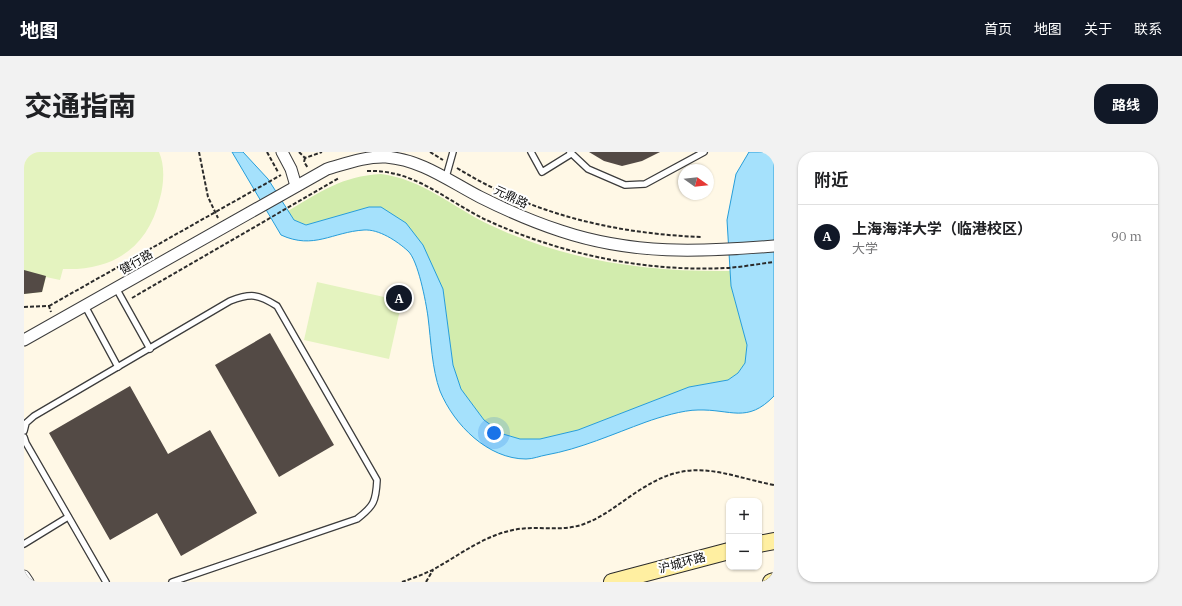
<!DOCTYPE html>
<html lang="zh">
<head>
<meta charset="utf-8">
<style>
	:root { --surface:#fff; --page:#f2f2f2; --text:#202124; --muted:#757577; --line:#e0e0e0; --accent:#111827 }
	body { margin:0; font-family:"IBM Plex Serif","Noto Sans SC",serif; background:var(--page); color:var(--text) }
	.controls { position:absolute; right:12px; bottom:12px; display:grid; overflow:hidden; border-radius:8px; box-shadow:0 1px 3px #0004 }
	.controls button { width:36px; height:36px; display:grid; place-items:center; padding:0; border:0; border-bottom:1px solid var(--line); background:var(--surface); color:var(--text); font:20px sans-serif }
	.compass { position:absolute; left:654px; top:12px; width:36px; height:36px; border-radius:50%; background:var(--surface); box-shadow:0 1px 3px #0004; rotate:105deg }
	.you { position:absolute; left:470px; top:281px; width:14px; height:14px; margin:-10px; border:3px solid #fff; border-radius:50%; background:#1a73e8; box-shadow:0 0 0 6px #1a73e833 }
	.badge { display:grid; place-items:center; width:26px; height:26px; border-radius:50%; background:var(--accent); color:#fff; font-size:13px; font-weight:700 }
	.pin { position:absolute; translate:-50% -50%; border:2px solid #fff; box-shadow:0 1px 4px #0006 }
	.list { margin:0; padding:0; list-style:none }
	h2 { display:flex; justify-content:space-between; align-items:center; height:52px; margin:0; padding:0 16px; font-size:17px }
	h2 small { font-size:13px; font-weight:400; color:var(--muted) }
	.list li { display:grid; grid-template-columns:26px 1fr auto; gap:12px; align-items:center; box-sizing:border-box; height:64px; padding:0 16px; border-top:1px solid var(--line) }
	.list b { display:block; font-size:15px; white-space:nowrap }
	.list p { margin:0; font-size:13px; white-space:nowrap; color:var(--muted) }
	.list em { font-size:13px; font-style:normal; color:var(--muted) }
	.map { position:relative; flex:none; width:750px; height:430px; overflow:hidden; border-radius:16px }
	header { display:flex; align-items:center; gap:24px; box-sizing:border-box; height:56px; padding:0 20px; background:var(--accent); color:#fff }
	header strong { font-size:19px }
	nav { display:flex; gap:22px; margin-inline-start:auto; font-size:14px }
	.intro { display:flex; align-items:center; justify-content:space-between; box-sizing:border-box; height:96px; padding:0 24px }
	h1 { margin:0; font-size:28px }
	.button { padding:10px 18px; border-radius:16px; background:var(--accent); color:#fff; font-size:14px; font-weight:700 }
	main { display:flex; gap:24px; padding:0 24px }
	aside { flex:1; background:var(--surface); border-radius:16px; box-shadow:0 1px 3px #0004 }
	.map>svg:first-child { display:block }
	.green { fill:#d2ecad }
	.pitch { fill:#e4f3bf }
	.water { fill:#a5e1fc; stroke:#269dd9 }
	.building { fill:#534a45 }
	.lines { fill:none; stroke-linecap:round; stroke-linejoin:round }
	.lane-casing { stroke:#3c3c3c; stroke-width:8 }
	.street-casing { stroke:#3c3c3c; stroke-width:13 }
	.secondary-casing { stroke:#2b2b2b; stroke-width:18 }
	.path { stroke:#2b2b2b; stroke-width:2; stroke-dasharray:4 2; stroke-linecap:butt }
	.lane { stroke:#fff; stroke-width:5.5 }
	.street { stroke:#fff; stroke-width:11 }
	.secondary { stroke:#ffefa1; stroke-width:16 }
	.labels { text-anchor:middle; stroke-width:4; stroke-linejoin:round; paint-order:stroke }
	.street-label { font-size:12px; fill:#090909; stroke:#fff }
</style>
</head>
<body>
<header>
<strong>地图</strong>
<nav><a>首页</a><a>地图</a><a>关于</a><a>联系</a></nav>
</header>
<div class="intro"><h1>交通指南</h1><a class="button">路线</a></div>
<main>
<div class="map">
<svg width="750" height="430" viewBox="0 0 750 430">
	<rect width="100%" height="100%" fill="#fff8e6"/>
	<path class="green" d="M357,22C398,27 430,56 466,73C541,109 624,120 706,119L707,134L723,193L721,211L714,221L704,228L665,235L554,278L517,287H496L479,282L460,268L437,237L429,213L419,137L345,55L282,73L270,68L264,59C296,40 318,24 357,22Z"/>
	<g class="pitch">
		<path d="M0,0H135C141,13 140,32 136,46C124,96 89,119 39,117L36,128L22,125L18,140L0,142Z"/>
		<path d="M293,130L378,149L365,207L280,188Z"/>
	</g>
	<path class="water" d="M208,0H219L244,27L270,68L282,73L345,55H357L382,71L399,93L419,137L429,213L437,237L460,268L479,282L496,287H516L554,278L665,235L704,228L714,221L721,211L723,193L707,134L703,68L712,22L725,0H750V244C723,272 707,257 674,258C659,258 636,265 622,270C589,282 556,297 522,303C516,304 509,307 502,307C464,307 430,273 416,239C408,217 407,189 404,165C402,150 394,108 384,99C373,89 355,77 340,78C308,80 290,98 257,83Z"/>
	<g class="building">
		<path d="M565,0H636L618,9L598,14L580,9Z"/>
		<path d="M0,118L22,124L18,140L0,142Z"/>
		<path d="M246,181L310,293L255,325L191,213Z"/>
		<path d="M106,234L144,302L186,278L233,361L157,404L133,361L86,388L25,281Z"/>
	</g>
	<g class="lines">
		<g class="lane-casing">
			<g id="lane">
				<path d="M507,0L518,20L547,2"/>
				<path d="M546,0L564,17L601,33L621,32L680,0"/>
				<path d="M422,25L429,0"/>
				<path d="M92,136L126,197"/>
				<path d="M61,154L94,215"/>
				<path d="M0,279L2,271L10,264L206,149C227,141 234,142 253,154L353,328C352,349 350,354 333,367L148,430"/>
				<path d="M0,285L2,291L82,430"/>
				<path d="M0,392L44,365"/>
			</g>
		</g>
		<g class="street-casing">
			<g id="street">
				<path d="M258,0L267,17L272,34"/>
				<path d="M0,188L303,17C321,12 342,4 362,5C398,8 425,29 456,45C482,58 509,70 537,79C609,103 676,100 750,94"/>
				<path d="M0,424L4,430"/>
			</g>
		</g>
		<g class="secondary-casing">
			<g id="secondary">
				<path d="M735,392L750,389"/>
				<path d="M588,430L705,399"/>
				<path d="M747,430L750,429"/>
			</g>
		</g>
		<g class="path">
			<path d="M175,0L184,45L194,66"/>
			<path d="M243,0L254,20"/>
			<path d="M275,0L281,6L298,0"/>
			<path d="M406,0L419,8"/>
			<path d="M281,6L280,10L284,16"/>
			<path d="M433,16C507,62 592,82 678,85"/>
			<path d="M343,19C393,17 425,52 469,71C541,103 623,120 702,116C718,115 734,112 750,110"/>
			<path d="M108,146L315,26"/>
			<path d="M25,154L257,23"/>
			<path d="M0,155L25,154L27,160"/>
			<path d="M378,430C389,426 401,422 412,416C435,403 459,385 485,379C510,372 535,381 560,372C582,364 599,348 619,336C669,304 699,323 750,333"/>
			<path d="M402,430L409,418"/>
		</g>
		<use href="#lane" class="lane"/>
		<use href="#street" class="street"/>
		<use href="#secondary" class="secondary"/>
	</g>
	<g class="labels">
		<g class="street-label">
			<text transform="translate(487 45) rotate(25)" y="4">元鼎路</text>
			<text transform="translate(112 110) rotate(-30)" y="4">健行路</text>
			<text transform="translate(658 411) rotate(-15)" y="4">沪城环路</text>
		</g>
	</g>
</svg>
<div class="controls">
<button>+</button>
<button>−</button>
</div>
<svg class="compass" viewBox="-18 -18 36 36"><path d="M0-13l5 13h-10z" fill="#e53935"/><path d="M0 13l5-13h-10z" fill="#757577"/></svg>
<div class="you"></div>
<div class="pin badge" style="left:375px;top:146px">A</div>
</div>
<aside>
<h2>附近<small></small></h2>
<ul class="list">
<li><span class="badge">A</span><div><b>上海海洋大学（临港校区）</b><p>大学</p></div><em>90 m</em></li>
</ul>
</aside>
</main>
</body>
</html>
